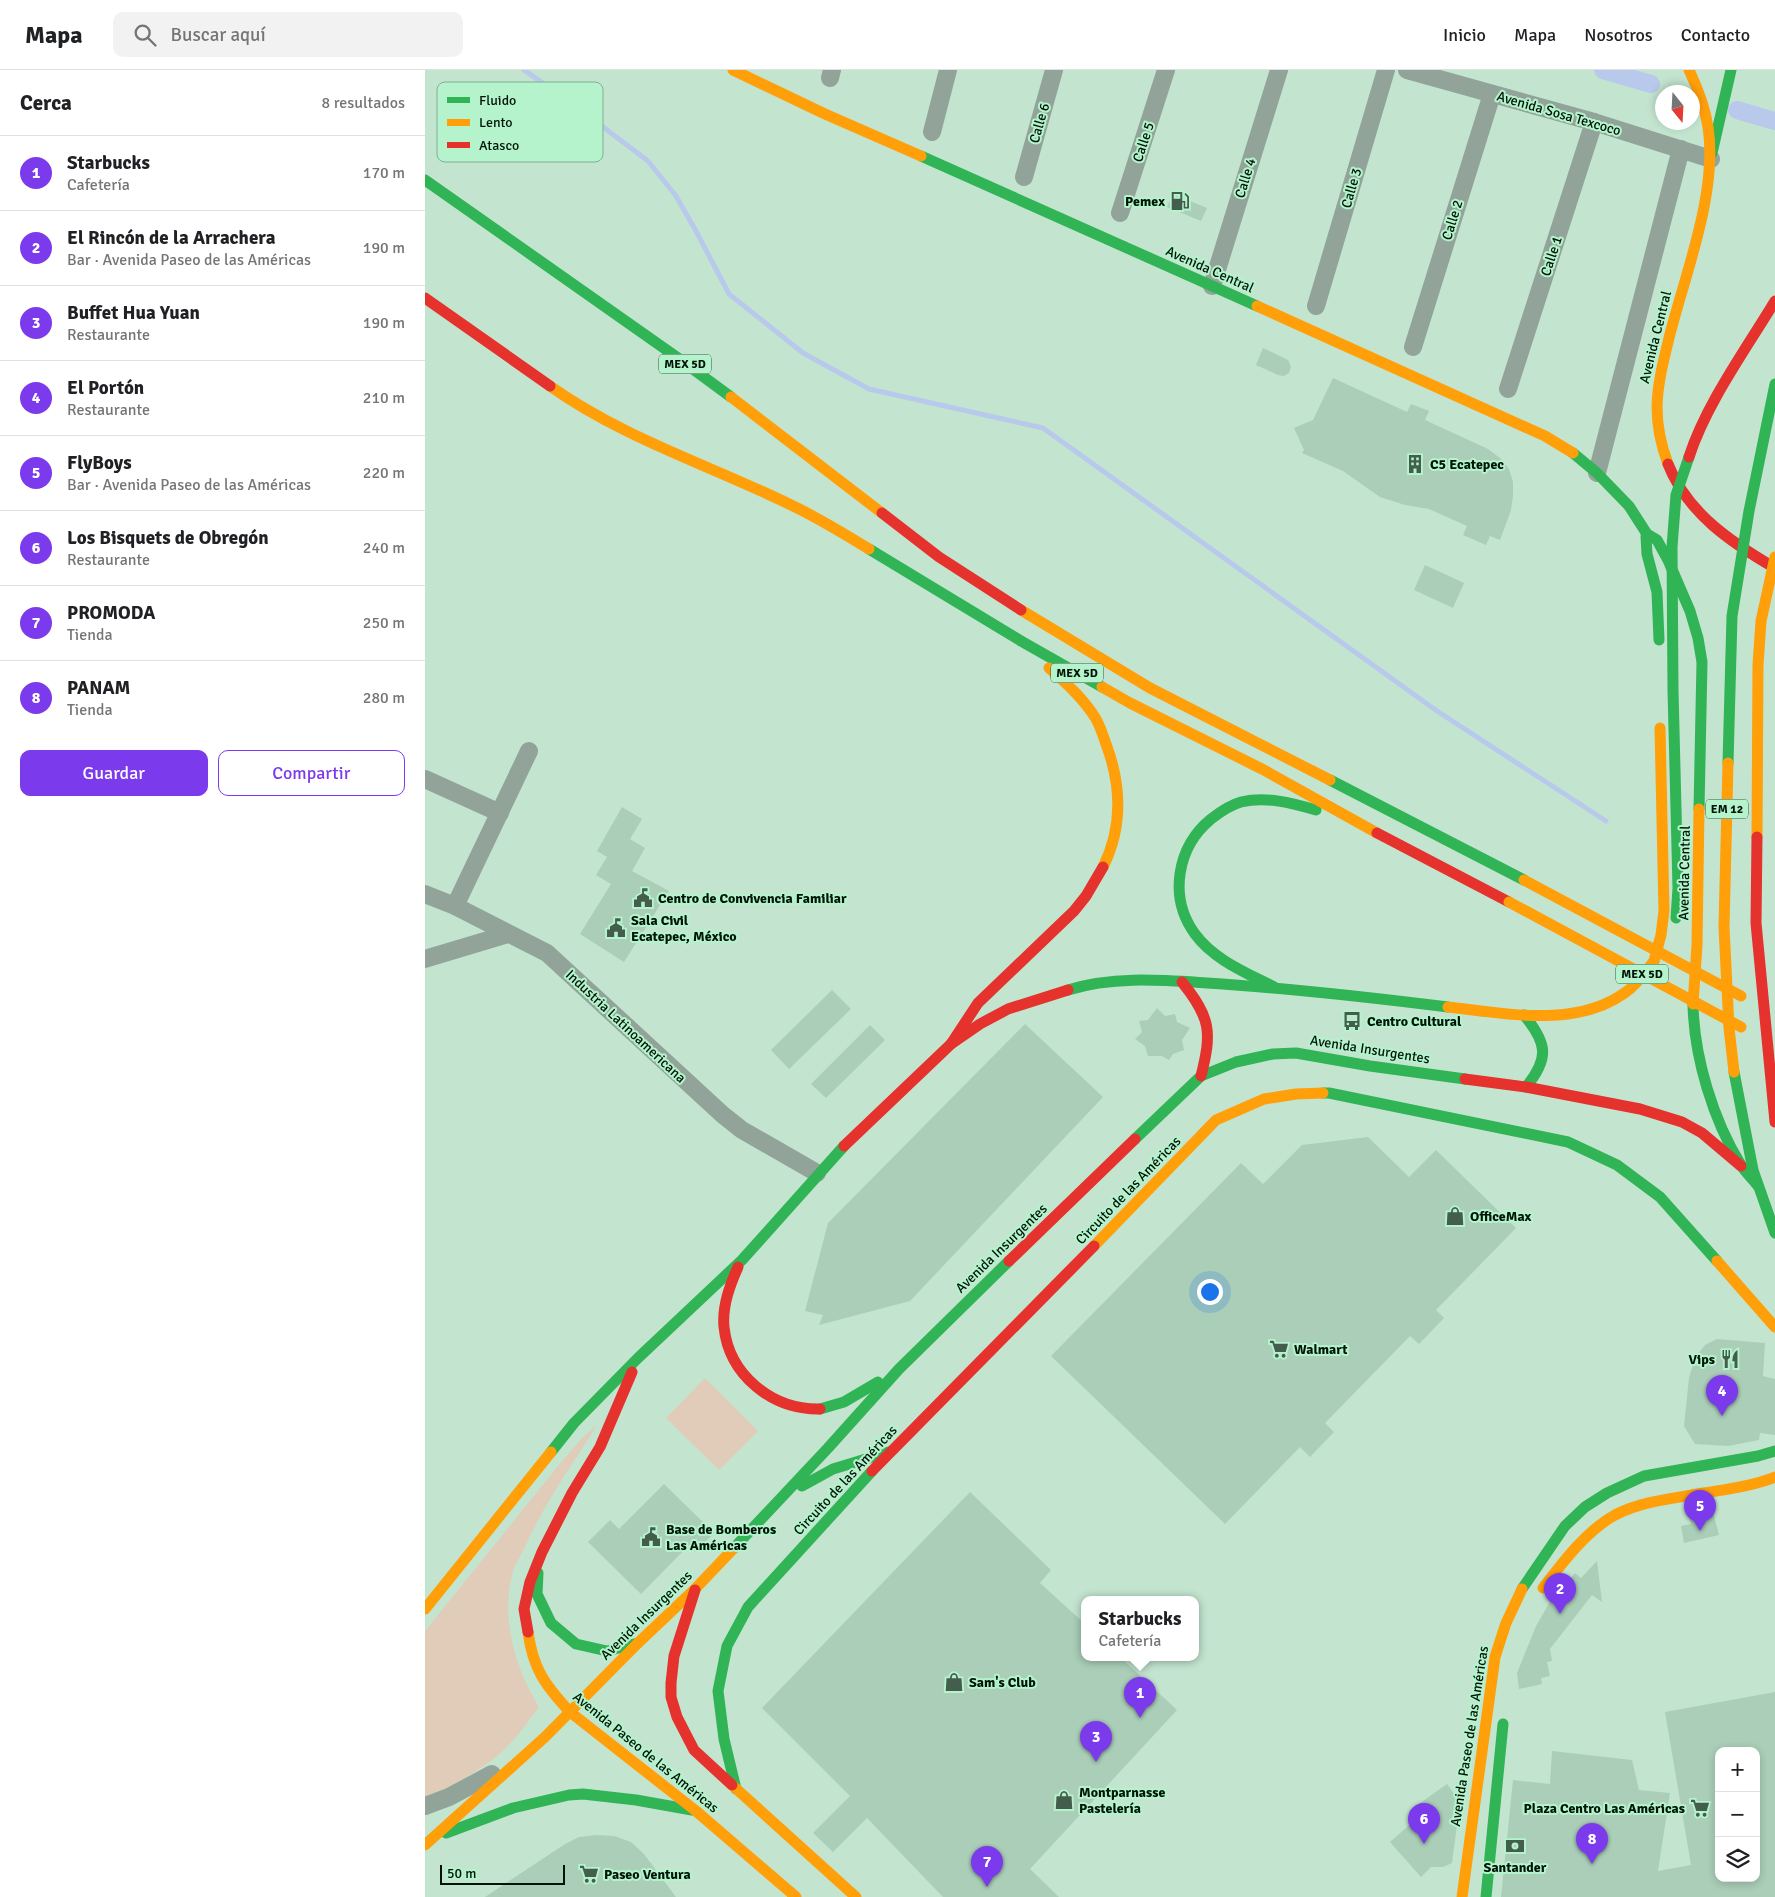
<!DOCTYPE html>
<html lang="es">
<head>
<meta charset="utf-8">
<style>
	:root { --surface:#fff; --page:#f2f2f2; --text:#202124; --muted:#757577; --line:#e0e0e0; --accent:#7c3aed }
	body { margin:0; font-family:Signika,sans-serif; background:var(--page); color:var(--text) }
	.controls { position:absolute; right:15px; bottom:15px; display:grid; overflow:hidden; border-radius:10px; box-shadow:0 2px 8px #0003 }
	.controls button { width:45px; height:45px; display:grid; place-items:center; padding:0; border:0; border-bottom:1px solid var(--line); background:var(--surface); color:var(--text); font:25px sans-serif }
	.compass { position:absolute; left:1230px; top:15px; width:45px; height:45px; border-radius:50%; background:var(--surface); box-shadow:0 2px 8px #0003; rotate:162deg }
	.scale { position:absolute; left:15px; bottom:12px; width:125px; box-sizing:border-box; padding-left:5px; border:2px solid #001508; border-top:0; font-size:14px; line-height:18px; white-space:nowrap; color:#001508; -webkit-text-stroke:4px #b5f3cc; paint-order:stroke }
	.you { position:absolute; left:784px; top:1221px; width:18px; height:18px; margin:-12px; border:4px solid #fff; border-radius:50%; background:#1a73e8; box-shadow:0 0 0 8px #1a73e833 }
	.badge { display:grid; place-items:center; width:32px; height:32px; border-radius:50%; background:var(--accent); color:#fff; font-size:16px; font-weight:700 }
	.pin { position:absolute; translate:-50% -41px; filter:drop-shadow(0 1px 2px #0008) }
	.pin::after { content:''; position:absolute; top:26px; width:18px; height:15px; background:inherit; clip-path:polygon(0 0,100% 0,50% 100%) }
	.popup { position:absolute; left:656px; top:1526px; width:118px; height:65px; box-sizing:border-box; display:grid; place-content:center; border-radius:10px; background:var(--surface); filter:drop-shadow(0 1px 4px #0005); font-size:16px; white-space:nowrap; color:var(--muted) }
	.popup b { font-size:19px; color:var(--text) }
	.popup::after { content:''; position:absolute; left:50%; top:100%; margin-left:-10px; border:10px solid transparent; border-top-color:var(--surface) }
	.list { margin:0; padding:0; list-style:none }
	h2 { display:flex; justify-content:space-between; align-items:center; height:65px; margin:0; padding:0 20px; font-size:21px }
	h2 small { font-size:16px; font-weight:400; color:var(--muted) }
	.list li { display:grid; grid-template-columns:32px 1fr auto; gap:15px; align-items:center; box-sizing:border-box; height:75px; padding:0 20px; border-top:1px solid var(--line) }
	.list b { display:block; font-size:19px; white-space:nowrap }
	.list p { margin:0; font-size:16px; white-space:nowrap; color:var(--muted) }
	.list em { font-size:16px; font-style:normal; color:var(--muted) }
	.actions { display:flex; gap:10px; padding:15px 20px }
	.actions a { flex:1; padding:11px 0; border:1px solid var(--accent); border-radius:10px; text-align:center; font-size:18px; color:var(--accent) }
	.actions .main { background:var(--accent); color:#fff }
	.icon { flex:none; width:28px; height:28px; fill:none; stroke:currentColor; stroke-width:2; stroke-linecap:round; stroke-linejoin:round }
	.map { position:relative; flex:none; width:1350px; height:1827px; overflow:hidden }
	header { display:flex; align-items:center; gap:30px; box-sizing:border-box; height:70px; padding:0 25px; background:var(--surface); border-bottom:1px solid var(--line) }
	header strong { font-size:24px }
	nav { display:flex; gap:28px; margin-inline-start:auto; font-size:18px }
	.search { width:350px; height:45px; background:var(--page); display:flex; align-items:center; gap:12px; box-sizing:border-box; padding:0 18px; border-radius:10px; color:var(--muted); font-size:19px }
	main { display:flex }
	aside { flex:1; background:var(--surface) }
	.map>svg:first-child { display:block }
	.green { fill:#e0ccb9 }
	.lines { fill:none; stroke-linecap:round; stroke-linejoin:round }
	.stream { stroke:#b8c9eb; stroke-width:5 }
	.canal { stroke:#b8c9eb; stroke-width:18 }
	.building { fill:#aaceb8; fill-rule:evenodd }
	.street { stroke:#92a499; stroke-width:18 }
	.fast { stroke:#30b455; stroke-width:11 }
	.slow { stroke:#ff9f0a; stroke-width:11 }
	.jam { stroke:#e5322d; stroke-width:11 }
	.fast-bridge { stroke:#30b455; stroke-width:11 }
	.slow-bridge { stroke:#ff9f0a; stroke-width:11 }
	.jam-bridge { stroke:#e5322d; stroke-width:11 }
	.labels { text-anchor:middle; stroke-width:4; stroke-linejoin:round; paint-order:stroke }
	.shield { fill:#b5f3cc; stroke:#365843; stroke-width:1 }
	.shield-label { font-size:12px; font-weight:bold; fill:#001508 }
	.street-label { font-size:14px; fill:#001508; stroke:#b5f3cc }
	.poi-label { font-size:14px; font-weight:bold; fill:#001508; stroke:#b5f3cc; text-anchor:start }
	.key { fill:#b5f3cc; stroke:#7fb091; stroke-width:1 }
	.key-label { font-size:14px; fill:#001508 }
</style>
</head>
<body>
<header>
<strong>Mapa</strong>
<div class="search"><svg class="icon" aria-label="search" viewBox="0 0 24 24"><circle cx="10" cy="10" r="6"/><path d="M15 15l6 6"/></svg>Buscar aquí</div>
<nav><a>Inicio</a><a>Mapa</a><a>Nosotros</a><a>Contacto</a></nav>
</header>
<main>
<aside>
<h2>Cerca<small>8 resultados</small></h2>
<ul class="list">
<li><span class="badge">1</span><div><b>Starbucks</b><p>Cafetería</p></div><em>170 m</em></li>
<li><span class="badge">2</span><div><b>El Rincón de la Arrachera</b><p>Bar · Avenida Paseo de las Américas</p></div><em>190 m</em></li>
<li><span class="badge">3</span><div><b>Buffet Hua Yuan</b><p>Restaurante</p></div><em>190 m</em></li>
<li><span class="badge">4</span><div><b>El Portón</b><p>Restaurante</p></div><em>210 m</em></li>
<li><span class="badge">5</span><div><b>FlyBoys</b><p>Bar · Avenida Paseo de las Américas</p></div><em>220 m</em></li>
<li><span class="badge">6</span><div><b>Los Bisquets de Obregón</b><p>Restaurante</p></div><em>240 m</em></li>
<li><span class="badge">7</span><div><b>PROMODA</b><p>Tienda</p></div><em>250 m</em></li>
<li><span class="badge">8</span><div><b>PANAM</b><p>Tienda</p></div><em>280 m</em></li>
</ul>
<div class="actions"><a class="main">Guardar</a><a>Compartir</a></div>
</aside>
<div class="map">
<svg width="1350" height="1827" viewBox="0 0 1350 1827">
	<rect width="100%" height="100%" fill="#c3e5d0"/>
	<g class="green">
		<path d="M280,1308L333,1361L294,1400L241,1348Z"/>
		<path d="M172,1355C147,1395 119,1434 100,1477C96,1485 91,1493 88,1501C75,1548 90,1597 114,1637C100,1656 86,1676 67,1690C47,1705 23,1718 0,1729V1561L133,1396L157,1368Z"/>
	</g>
	<g class="lines">
		<path class="stream" d="M99,0L149,35L223,91L251,126L271,161L304,224L378,283L444,319L618,358L1012,641L1181,751"/>
		<g class="canal">
			<path d="M1178,0L1226,14"/>
			<path d="M1312,40L1350,51"/>
		</g>
	</g>
	<g class="building">
		<path d="M748,124L782,138L776,151L742,137Z"/>
		<path d="M838,278L863,290L866,297L864,303L859,306L853,305L831,295Z"/>
		<path d="M908,308L982,342L986,334L1004,341L1000,350L1063,379L1075,388L1084,399L1088,412V426L1086,440L1075,470L1065,466L1061,475L1038,465L1042,456L1004,439L980,435L955,427L918,401L877,383L879,380L869,358L888,350Z"/>
		<path d="M1000,495L1039,513L1028,538L989,520Z"/>
		<path d="M197,737L217,749L205,769L220,778L207,801L244,821L199,892L155,864L186,814L171,805L182,787L172,781Z"/>
		<path d="M407,920L426,939L364,999L346,980Z"/>
		<path d="M732,938L740,946L750,944L752,952L765,958L757,970L759,980L748,984L744,990L737,986H723L720,976L710,969L717,962L714,951L723,950Z"/>
		<path d="M600,954L678,1027L485,1231L394,1255L398,1245L380,1241L403,1153Z"/>
		<path d="M445,955L460,970L401,1028L386,1014Z"/>
		<path d="M943,1067L984,1107L1011,1080L1091,1158L1011,1240L1019,1248L994,1274L985,1266L900,1353L909,1362L885,1387L875,1377L800,1454L626,1286L816,1093L838,1114L877,1075Z"/>
		<path d="M1292,1269L1340,1273L1338,1306L1350,1309V1365L1335,1363L1334,1370L1303,1376L1270,1374L1259,1356L1264,1308L1270,1288L1280,1275Z"/>
		<path d="M239,1414L289,1463L270,1482L264,1475L216,1524L163,1472L185,1450L194,1459Z"/>
		<path d="M545,1422L626,1500L615,1513L660,1554V1587H695L752,1640L605,1799L634,1827H518L442,1748L408,1782L388,1763L425,1726L337,1638Z"/>
		<path d="M1288,1442L1294,1465L1259,1473L1256,1456L1266,1454L1264,1447Z"/>
		<path d="M1172,1491L1177,1532L1167,1525L1125,1579L1127,1591L1122,1592L1125,1606L1116,1608L1117,1614L1094,1619L1092,1603L1111,1556L1126,1530L1150,1503L1156,1508Z"/>
		<path d="M1350,1622V1827H1076L1088,1710L1125,1714L1127,1681L1207,1690L1214,1720L1245,1723L1233,1801L1266,1795L1240,1642ZM1294,1681H1331V1808H1294Z"/>
		<path d="M1022,1714L1035,1732L1027,1793L1018,1797H1006L996,1807L965,1772L990,1750L984,1741Z"/>
		<path d="M171,1765L189,1766L206,1772L219,1784L251,1827H60L140,1774L154,1767Z"/>
	</g>
	<g class="lines">
		<g class="street">
			<path d="M982,0L1169,52L1286,89"/>
			<path d="M405,8L407,0"/>
			<path d="M507,62L523,0"/>
			<path d="M599,107L629,0"/>
			<path d="M695,143L741,0"/>
			<path d="M787,216L854,0"/>
			<path d="M891,236L961,0"/>
			<path d="M988,277L1067,24"/>
			<path d="M1083,319L1169,52"/>
			<path d="M1172,403L1256,79"/>
			<path d="M0,709L75,743"/>
			<path d="M0,824L30,836L122,883L298,1045L317,1060L392,1103"/>
			<path d="M30,836L104,681"/>
			<path d="M0,889L83,864"/>
			<path d="M0,1736L24,1727L67,1704"/>
		</g>
		<g class="fast">
			<path d="M1287,83L1306,0"/>
			<path d="M496,86L832,236"/>
			<path d="M0,110L253,288L306,327"/>
			<path d="M1148,383L1172,403L1204,436L1222,464L1232,470L1243,490L1265,541L1273,568L1277,592L1274,739"/>
			<path d="M1221,466L1222,484L1232,522L1234,570"/>
			<path d="M444,479L596,571L677,617"/>
			<path d="M905,710L1099,810"/>
			<path d="M849,917C822,903 789,890 770,864C743,827 752,777 786,749C795,742 805,735 816,732C841,726 867,733 891,740"/>
			<path d="M643,920C688,906 735,910 782,913C863,918 943,927 1023,937"/>
			<path d="M1268,934C1269,987 1288,1050 1316,1095C1321,1103 1328,1109 1333,1116"/>
			<path d="M1099,945C1122,973 1125,988 1101,1017"/>
			<path d="M898,1023H904L1143,1072L1192,1095L1235,1127L1292,1191"/>
			<path d="M710,1069L776,1006L811,992L848,984L871,983L945,996L1040,1009"/>
			<path d="M395,1339L419,1332L453,1312"/>
			<path d="M126,1382L149,1353L213,1288L317,1190L419,1076"/>
			<path d="M377,1416L408,1399L464,1382"/>
			<path d="M308,1479L403,1378L474,1299L584,1191"/>
			<path d="M113,1503L112,1524L126,1553L151,1574L182,1581L213,1573"/>
			<path d="M1097,1519L1140,1456L1160,1437L1182,1423L1219,1406L1333,1386L1350,1381"/>
			<path d="M311,1719L299,1669L293,1621L302,1576L323,1537L447,1401"/>
			<path d="M21,1763L88,1738L144,1725L158,1724L211,1730L267,1740"/>
			<path d="M1061,1827L1078,1654"/>
		</g>
		<g class="slow">
			<path d="M308,0L400,44L496,86"/>
			<path d="M832,236L1120,366L1148,383"/>
			<path d="M125,316C198,368 284,395 364,434C392,447 418,463 444,479"/>
			<path d="M306,327L457,443"/>
			<path d="M1243,394C1225,346 1232,317 1244,268C1260,204 1293,123 1283,57C1280,37 1273,19 1264,0"/>
			<path d="M596,540L725,618L905,710"/>
			<path d="M624,598C641,613 659,629 671,649C675,656 678,665 681,674C696,714 698,757 678,797"/>
			<path d="M677,617L705,633L837,699L952,763"/>
			<path d="M1229,891L1236,865L1239,841L1235,658"/>
			<path d="M1268,934L1272,875L1274,739"/>
			<path d="M1023,937C1080,943 1151,959 1201,922C1213,914 1220,902 1229,891"/>
			<path d="M669,1176L791,1050L839,1029L871,1024L898,1023"/>
			<path d="M1292,1191L1350,1257"/>
			<path d="M1118,1518C1138,1492 1161,1461 1190,1445C1217,1431 1250,1428 1279,1423C1303,1419 1327,1416 1350,1407"/>
			<path d="M0,1539L126,1382"/>
			<path d="M103,1562C108,1599 120,1615 145,1642L271,1741L371,1827"/>
			<path d="M307,1715L431,1827"/>
			<path d="M0,1775L120,1667L213,1573L270,1519L308,1479"/>
			<path d="M1037,1827L1070,1587L1081,1553L1097,1519"/>
		</g>
		<g class="jam">
			<path d="M0,228L125,316"/>
			<path d="M1243,394C1262,443 1307,473 1350,498"/>
			<path d="M457,443L514,487L596,540"/>
			<path d="M952,763L1084,832"/>
			<path d="M757,912C786,948 787,962 776,1006"/>
			<path d="M526,974L553,933L649,841L661,826L678,797"/>
			<path d="M1040,1009L1101,1017L1215,1039L1257,1052L1277,1063L1316,1096"/>
			<path d="M419,1076L526,974L555,954L583,939L643,920"/>
			<path d="M584,1191L710,1069"/>
			<path d="M313,1197C305,1215 297,1236 299,1257C304,1305 347,1340 395,1339"/>
			<path d="M447,1401L669,1176"/>
			<path d="M270,1520L249,1586L246,1613V1627L252,1647L269,1680L307,1715"/>
			<path d="M103,1562L99,1539L105,1512L117,1482L147,1423L175,1377L207,1302"/>
		</g>
		<g class="fast-bridge">
			<path d="M1303,693L1307,546L1324,441L1350,314"/>
			<path d="M1251,848L1253,818L1248,620L1247,477L1251,425L1264,387"/>
			<path d="M1309,1002L1328,1100L1350,1163"/>
		</g>
		<g class="slow-bridge">
			<path d="M1303,693L1299,857L1304,958L1309,1002"/>
			<path d="M1332,767L1333,595L1336,551L1350,487"/>
			<path d="M1099,810L1316,926"/>
			<path d="M1084,832L1316,957"/>
		</g>
		<g class="jam-bridge">
			<path d="M1264,387C1281,334 1321,279 1350,231"/>
			<path d="M1332,767L1331,853L1350,1052"/>
		</g>
	</g>
	<defs>
		<g id="fuel-bare" transform="scale(1.5)"><path d="M-5.5-6h7V0h2V4h1.3V-2.5L3-4.5l.8-.8L6-3V5H2.5V1h-1V6h-7ZM-4.2-4.7v3.2H.2V-4.7Z" fill="#445e4e" stroke="#b5f3cc" stroke-width="2.5" paint-order="stroke"/></g>
		<g id="building-bare" transform="scale(1.5)"><path d="M-4-6H4V6H1V3H-1V6H-4ZM-2.5-4.3h1.7v1.8h-1.7ZM.8-4.3h1.7v1.8H.8ZM-2.5-1h1.7V.8h-1.7ZM.8-1h1.7V.8H.8Z" fill="#445e4e" stroke="#b5f3cc" stroke-width="2.5" paint-order="stroke"/></g>
		<g id="civic-bare" transform="scale(1.5)"><path d="M-.6-6.5H3V-4.5H.6V-3L4-1V1h2V6H-6V1h2V-1L-.6-3ZM-1.2 2.5V6h2.4V2.5Z" fill="#445e4e" stroke="#b5f3cc" stroke-width="2.5" paint-order="stroke"/></g>
		<g id="bus-bare" transform="scale(1.5)"><path d="M-5-6H5V4H4V6H2V4H-2V6H-4V4H-5ZM-3.5-4V0h7V-4ZM-3.5 1.2v1.5H-2V1.2ZM2 1.2v1.5H3.5V1.2Z" fill="#445e4e" stroke="#b5f3cc" stroke-width="2.5" paint-order="stroke"/></g>
		<g id="shop-bare" transform="scale(1.5)"><path d="M-5-2.5h2.3a2.7 3.5 0 0 1 5.4 0H5L5.5 6h-11ZM-1.5-2.5h3a1.5 2.3 0 0 0-3 0Z" fill="#445e4e" stroke="#b5f3cc" stroke-width="2.5" paint-order="stroke"/></g>
		<g id="supermarket-bare" transform="scale(1.5)"><path d="M-6-5.5h2.5l.6 2H6L4.5 2H-2.5L-4.4-4H-6ZM-1.5 3.2a1.3 1.3 0 1 0 .1 0ZM3 3.2a1.3 1.3 0 1 0 .1 0Z" fill="#445e4e" stroke="#b5f3cc" stroke-width="2.5" paint-order="stroke"/></g>
		<g id="restaurant-bare" transform="scale(1.5)"><path d="M-5-6h1v4h1v-4h1v4h1v-4h1v5L-1.5 .5V6h-2V.5L-5-1ZM5-6V6H3V1.5H1.5Q1.5-4 5-6Z" fill="#445e4e" stroke="#b5f3cc" stroke-width="2.5" paint-order="stroke"/></g>
		<g id="bank-bare" transform="scale(1.5)"><path d="M-6-4H6V4H-6ZM0-2.3a2.3 2.3 0 1 0 0 4.6a2.3 2.3 0 1 0 0-4.6Z" fill="#445e4e" stroke="#b5f3cc" stroke-width="2.5" paint-order="stroke"/></g>
	</defs>
	<g fill-rule="evenodd">
		<use href="#fuel-bare" x="755" y="131"/>
		<use href="#building-bare" x="990" y="394"/>
		<use href="#civic-bare" x="218" y="828"/>
		<use href="#civic-bare" x="191" y="858"/>
		<use href="#bus-bare" x="927" y="951"/>
		<use href="#shop-bare" x="1030" y="1146"/>
		<use href="#supermarket-bare" x="854" y="1279"/>
		<use href="#restaurant-bare" x="1305" y="1289"/>
		<use href="#civic-bare" x="226" y="1467"/>
		<use href="#shop-bare" x="529" y="1612"/>
		<use href="#shop-bare" x="639" y="1730"/>
		<use href="#supermarket-bare" x="1275" y="1738"/>
		<use href="#bank-bare" x="1090" y="1776"/>
		<use href="#supermarket-bare" x="164" y="1804"/>
	</g>
	<g class="labels">
		<g class="shield">
			<rect x="234" y="284.5" width="52" height="19" rx="4"/>
			<rect x="626" y="593.5" width="52" height="19" rx="4"/>
			<rect x="1281" y="729.5" width="42" height="19" rx="4"/>
			<rect x="1191" y="894.5" width="52" height="19" rx="4"/>
		</g>
		<g class="shield-label">
			<text x="260" y="298">MEX 5D</text>
			<text x="652" y="607">MEX 5D</text>
			<text x="1302" y="743">EM 12</text>
			<text x="1217" y="908">MEX 5D</text>
		</g>
		<g class="street-label">
			<text transform="translate(1134 43) rotate(16)" y="5">Avenida Sosa Texcoco</text>
			<text transform="translate(614 53) rotate(-74)" y="5">Calle 6</text>
			<text transform="translate(718 72) rotate(-72)" y="5">Calle 5</text>
			<text transform="translate(820 108) rotate(-73)" y="5">Calle 4</text>
			<text transform="translate(926 118) rotate(-74)" y="5">Calle 3</text>
			<text transform="translate(1027 150) rotate(-73)" y="5">Calle 2</text>
			<text transform="translate(1126 186) rotate(-72)" y="5">Calle 1</text>
			<text transform="translate(785 199) rotate(24)" y="5">Avenida Central</text>
			<text transform="translate(1230 267) rotate(-76)" y="5">Avenida Central</text>
			<text transform="translate(1259 803) rotate(-89)" y="5">Avenida Central</text>
			<text transform="translate(201 956) rotate(43)" y="5">Industria Latinoamericana</text>
			<text transform="translate(945 979) rotate(9)" y="5">Avenida Insurgentes</text>
			<text transform="translate(703 1120) rotate(-46)" y="5">Circuito de las Américas</text>
			<text transform="translate(576 1178) rotate(-44)" y="5">Avenida Insurgentes</text>
			<text transform="translate(420 1410) rotate(-47)" y="5">Circuito de las Américas</text>
			<text transform="translate(221 1545) rotate(-44)" y="5">Avenida Insurgentes</text>
			<text transform="translate(1044 1666) rotate(-81)" y="5">Avenida Paseo de las Américas</text>
			<text transform="translate(221 1682) rotate(39)" y="5">Avenida Paseo de las Américas</text>
		</g>
		<g class="poi-label">
			<text x="740" y="136" text-anchor="end">Pemex</text>
			<text x="1005" y="399">C5 Ecatepec</text>
			<text x="233" y="833">Centro de Convivencia Familiar</text>
			<text x="206" y="855">Sala Civil<tspan x="206" dy="16">Ecatepec, México</tspan></text>
			<text x="942" y="956">Centro Cultural</text>
			<text x="1045" y="1151">OfficeMax</text>
			<text x="869" y="1284">Walmart</text>
			<text x="1290" y="1294" text-anchor="end">Vips</text>
			<text x="241" y="1464">Base de Bomberos<tspan x="241" dy="16">Las Américas</tspan></text>
			<text x="544" y="1617">Sam's Club</text>
			<text x="654" y="1727">Montparnasse<tspan x="654" dy="16">Pastelería</tspan></text>
			<text x="1260" y="1743" text-anchor="end">Plaza Centro Las Américas</text>
			<text x="1090" y="1802" text-anchor="middle">Santander</text>
			<text x="179" y="1809">Paseo Ventura</text>
		</g>
	</g>
	<rect x="12" y="12" width="166" height="80" rx="8" class="key"/>
	<rect x="22" y="27" width="23" height="6" fill="#30b455"/>
	<rect x="22" y="49" width="23" height="7" fill="#ff9f0a"/>
	<rect x="22" y="72" width="23" height="6" fill="#e5322d"/>
	<g class="key-label">
		<text x="54" y="35">Fluido</text>
		<text x="54" y="57">Lento</text>
		<text x="54" y="80">Atasco</text>
	</g>
</svg>
<div class="controls">
<button>+</button>
<button>−</button>
<button><svg class="icon" aria-label="layers" viewBox="0 0 24 24"><path d="M12 4l9 5-9 5-9-5zM3 14l9 5 9-5"/></svg></button>
</div>
<svg class="compass" viewBox="-18 -18 36 36"><path d="M0-13l5 13h-10z" fill="#e53935"/><path d="M0 13l5-13h-10z" fill="#757577"/></svg>
<div class="scale">50 m</div>
<div class="you"></div>
<div class="pin badge" style="left:715px;top:1648px">1</div>
<div class="popup"><b>Starbucks</b>Cafetería</div>
<div class="pin badge" style="left:1135px;top:1544px">2</div>
<div class="pin badge" style="left:671px;top:1692px">3</div>
<div class="pin badge" style="left:1297px;top:1346px">4</div>
<div class="pin badge" style="left:1275px;top:1461px">5</div>
<div class="pin badge" style="left:999px;top:1774px">6</div>
<div class="pin badge" style="left:562px;top:1817px">7</div>
<div class="pin badge" style="left:1167px;top:1794px">8</div>
</div>
</main>
</body>
</html>
